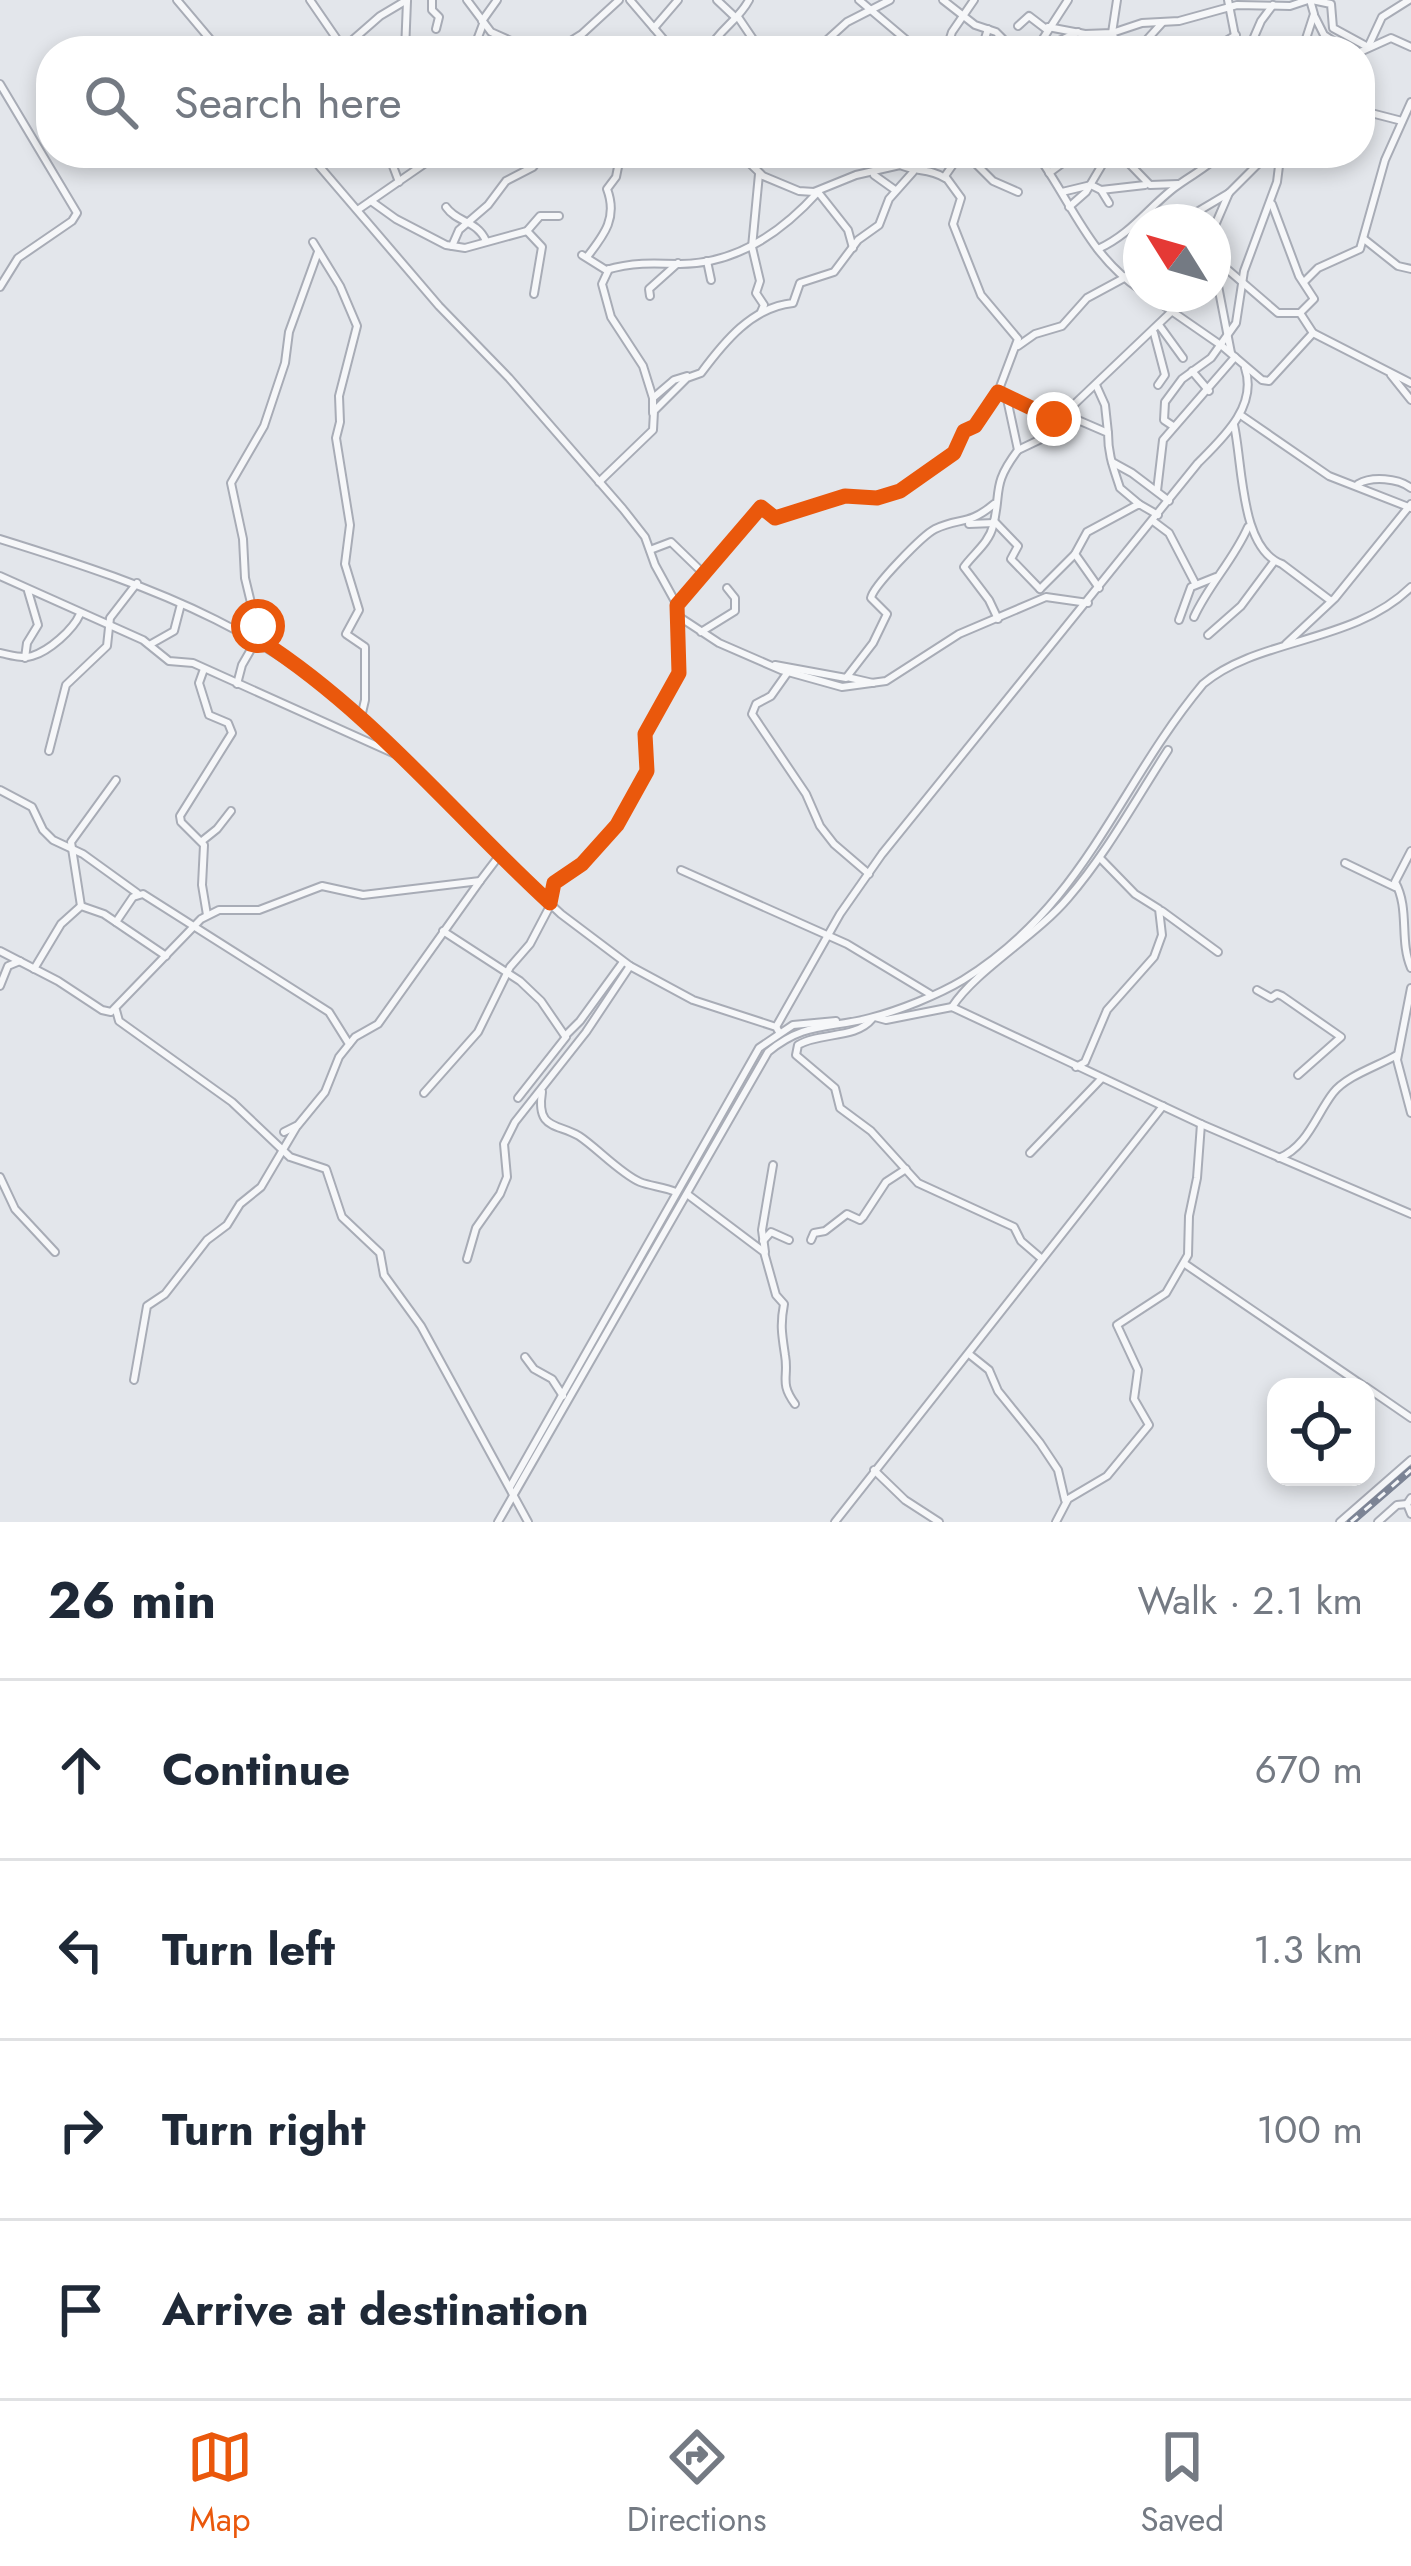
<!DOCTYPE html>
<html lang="en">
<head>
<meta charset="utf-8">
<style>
	:root { --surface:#fff; --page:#f2f2f3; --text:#1f2937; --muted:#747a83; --line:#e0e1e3; --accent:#ea580c }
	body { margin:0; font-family:Jost,sans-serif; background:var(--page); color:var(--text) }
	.controls { position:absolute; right:36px; bottom:36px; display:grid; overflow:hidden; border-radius:24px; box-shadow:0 6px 18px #0003 }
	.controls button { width:108px; height:108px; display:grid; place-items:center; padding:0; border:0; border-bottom:3px solid var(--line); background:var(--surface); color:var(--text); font:60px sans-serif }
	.compass { position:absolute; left:1123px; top:204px; width:108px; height:108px; border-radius:50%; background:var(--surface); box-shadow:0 6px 18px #0003; rotate:307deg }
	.stop { position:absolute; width:36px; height:36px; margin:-27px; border:9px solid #ea580c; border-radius:50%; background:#fff }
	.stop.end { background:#ea580c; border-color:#fff; box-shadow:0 3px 12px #0008 }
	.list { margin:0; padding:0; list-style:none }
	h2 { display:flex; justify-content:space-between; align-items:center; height:156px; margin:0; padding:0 48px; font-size:51px }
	h2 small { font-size:39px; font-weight:400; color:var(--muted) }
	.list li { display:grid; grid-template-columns:78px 1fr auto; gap:36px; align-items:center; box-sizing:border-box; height:180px; padding:0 48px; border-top:3px solid var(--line) }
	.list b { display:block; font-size:45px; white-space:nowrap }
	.list em { font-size:39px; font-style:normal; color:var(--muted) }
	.icon { flex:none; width:66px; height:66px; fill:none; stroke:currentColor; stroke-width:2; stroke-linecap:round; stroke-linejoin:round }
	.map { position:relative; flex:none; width:1411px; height:1522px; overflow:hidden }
	.search { position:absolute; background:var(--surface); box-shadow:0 6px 18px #0003; left:36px; right:36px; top:36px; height:132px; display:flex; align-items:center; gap:30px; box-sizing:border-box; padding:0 42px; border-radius:48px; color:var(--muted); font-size:45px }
	.sheet { height:876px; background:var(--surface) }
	nav { display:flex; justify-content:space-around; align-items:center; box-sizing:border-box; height:168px; border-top:3px solid var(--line); background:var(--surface); font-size:33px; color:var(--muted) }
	nav a { display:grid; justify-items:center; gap:6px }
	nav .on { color:var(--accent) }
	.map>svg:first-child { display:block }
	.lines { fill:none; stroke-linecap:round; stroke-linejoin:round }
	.minor-casing { stroke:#a8acb6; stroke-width:10 }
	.minor { stroke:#f6f7f9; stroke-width:6 }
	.rail-casing { stroke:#7c8495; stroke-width:8 }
	.rail { stroke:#f3f5f8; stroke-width:3; stroke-dasharray:9; stroke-linecap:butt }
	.route { stroke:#ea580c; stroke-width:15 }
</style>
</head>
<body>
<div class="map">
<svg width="1411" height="1522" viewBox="0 0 1411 1522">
	<rect width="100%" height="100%" fill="#e3e6eb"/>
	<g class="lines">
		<g class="minor-casing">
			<g id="minor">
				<path d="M177,0L220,51"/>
				<path d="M310,0L343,48"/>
				<path d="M432,0V10L439,17L436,29"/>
				<path d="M467,0L491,32L533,51"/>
				<path d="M630,0L665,41L682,51"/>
				<path d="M717,0L736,18"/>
				<path d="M859,0L917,49"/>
				<path d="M943,0L975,25L996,32L1014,50"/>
				<path d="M1117,0L1112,33L1121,51"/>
				<path d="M1228,0L1238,51"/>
				<path d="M1312,0L1331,4L1333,28L1366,46"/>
				<path d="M738,17L761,51"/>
				<path d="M1315,17L1324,35L1333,41"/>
				<path d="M482,21L497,0"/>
				<path d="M1018,26L1029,16L1046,29"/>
				<path d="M1048,27L1085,34L1112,33L1142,23L1179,21L1237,5L1290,6L1308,0"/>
				<path d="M654,28L678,0"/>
				<path d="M1143,44L1162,23"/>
				<path d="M1369,45L1382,17L1409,0"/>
				<path d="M340,51L380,16L407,0"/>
				<path d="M405,51L407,1"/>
				<path d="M457,51L477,43"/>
				<path d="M479,51L477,40L483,24"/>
				<path d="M555,51L582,34L619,0"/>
				<path d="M708,51C719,29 738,21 749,0"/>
				<path d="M815,51L847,22L890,0"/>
				<path d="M946,51L952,32L974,0"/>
				<path d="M981,51L988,29"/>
				<path d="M1035,51L1068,0"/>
				<path d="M1038,51L1078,32"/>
				<path d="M1081,51L1106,36"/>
				<path d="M1209,51L1236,35"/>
				<path d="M1248,51L1261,21L1273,5"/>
				<path d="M1302,51L1314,14L1310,0"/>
				<path d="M1360,52L1391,38L1411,47"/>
				<path d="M0,84L77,213L72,221L18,258L0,287"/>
				<path d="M1360,115L1371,113L1402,121"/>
				<path d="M308,153L439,306L509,378L623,509L645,537L655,565L677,605L679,673L645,734L647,771L617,825L582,864L554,883L550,903"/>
				<path d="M388,153L399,182"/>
				<path d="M739,153L763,176L799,191L814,192L856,175L900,165C915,172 930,168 945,178"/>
				<path d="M961,153L945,176L961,198L953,224L981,295L1018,339L998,392L1054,419L1064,414L1108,433C1108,456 1114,469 1120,488L1139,504"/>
				<path d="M965,153L993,181L1018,192"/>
				<path d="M1036,153C1071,201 1089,256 1141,290"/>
				<path d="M1119,153L1150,185L1178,184"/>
				<path d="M1176,153H1186"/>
				<path d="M1049,173L1076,153"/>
				<path d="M759,174L752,247L760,281L756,293L764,305L761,312"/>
				<path d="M874,175L895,190"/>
				<path d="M1101,190L1145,185"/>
				<path d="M1062,192L1091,185L1101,190L1109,203"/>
				<path d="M371,201L396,219L446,245L465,248L527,231L540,216H559"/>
				<path d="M1272,204L1299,276L1314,299L1300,313"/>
				<path d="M446,207C457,223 477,220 486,241"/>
				<path d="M1069,207L1086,192L1109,153"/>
				<path d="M359,209L440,153"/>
				<path d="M1180,222L1229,193L1269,153"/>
				<path d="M1213,230L1229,193"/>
				<path d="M527,231L542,247L534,294"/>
				<path d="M1364,239L1398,266L1411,269"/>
				<path d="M313,242L340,286L357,326L339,396L340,422L336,438L350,525L345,564L359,610L346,634L365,647V700L361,717"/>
				<path d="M452,246L459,230L488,205L506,181L533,167L543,153"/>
				<path d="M1098,249C1131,234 1147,209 1174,188C1191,175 1207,168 1222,153"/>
				<path d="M582,255L606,270C632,262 654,263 680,264C736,264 782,232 818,192L848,230L853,248"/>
				<path d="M587,257C604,235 618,218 607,189L616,177L620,157"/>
				<path d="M1213,260L1231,353"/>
				<path d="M707,261L711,280"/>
				<path d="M609,269L602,284L611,317L643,366L653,398"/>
				<path d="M1305,281L1318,268L1360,249L1385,160L1411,102"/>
				<path d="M1147,294L1222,346L1262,380L1269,381L1313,333L1300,313H1278L1213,257"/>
				<path d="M650,296L649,289L678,263"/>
				<path d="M1159,325L1183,358"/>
				<path d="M1154,333L1165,375L1158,385"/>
				<path d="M1313,333L1411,383"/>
				<path d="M1018,346L1035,334L1062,326L1087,298L1124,278L1141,262"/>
				<path d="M1192,371L1209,391"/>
				<path d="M1391,375L1411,400"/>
				<path d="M1096,385L1105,405L1108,433"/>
				<path d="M653,413V398L674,380L687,376"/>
				<path d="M1064,414L1190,294"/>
				<path d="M1242,416L1329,476L1411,508"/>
				<path d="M1234,425C1243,465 1240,549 1282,564L1331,601"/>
				<path d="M1173,426L1164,420L1165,402L1182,379L1211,358L1236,323L1244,271L1277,182L1279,166L1274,153"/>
				<path d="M1018,450L1039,440L1054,419"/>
				<path d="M1112,462L1132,473L1169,501"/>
				<path d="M599,482L653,430L654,411L687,378L701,373C724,342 752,307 793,303L800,283L834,272L858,240L879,225L889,199L913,172"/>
				<path d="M1358,484C1372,476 1398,478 1411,488"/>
				<path d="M1157,491L1163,440L1235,357"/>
				<path d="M994,521L1018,546L1011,559L1040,589"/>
				<path d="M1153,521L1169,533L1195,583"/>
				<path d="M969,524L994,523"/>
				<path d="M0,539C161,589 280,632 401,755"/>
				<path d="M650,550L671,542L703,573"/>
				<path d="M1075,554L1099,588"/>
				<path d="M0,576L143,640L169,661L193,663L404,758L499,856L561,914L630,966L693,1000L776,1027L779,1032"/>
				<path d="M1040,589L1075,554L1087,532L1139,504L1158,515"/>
				<path d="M677,605L761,507L775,518L845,496L877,498L900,491L954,453L964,431L975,426L998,392"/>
				<path d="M1194,617C1209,584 1233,561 1248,527"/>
				<path d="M681,618L719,643L781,670L842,687L886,681L959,634L1046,597L1088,603"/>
				<path d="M998,619L989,600L964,567C973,554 989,543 993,526C1002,490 991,486 1018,450L1007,399"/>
				<path d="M1179,620L1191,587L1216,577"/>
				<path d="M701,632L735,611V598L727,588"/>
				<path d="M1208,635L1241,606L1273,563"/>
				<path d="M260,640L245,578L243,539L231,483L264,426L285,363L289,332L318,252"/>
				<path d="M151,644L174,631L181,604"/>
				<path d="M1286,644L1335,598L1411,504"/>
				<path d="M0,653C11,655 22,659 32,656C49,651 73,630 80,614"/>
				<path d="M25,658L27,643L38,625L28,591"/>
				<path d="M775,665L846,678L873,643L887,614L871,598C873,586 923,535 935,529C960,517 968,526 994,504"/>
				<path d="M204,669L199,683L209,715L228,723L232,733L180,816L181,822L204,845L202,885L207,915"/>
				<path d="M788,672L771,696L756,704L752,714L806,794L820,826L834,844L869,874"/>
				<path d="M847,677L873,683"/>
				<path d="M237,684L242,665L257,639"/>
				<path d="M49,751L66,685L107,646L110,618L137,583"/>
				<path d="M0,790L32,807L43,830L53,840L83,854L137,893"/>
				<path d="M202,841L217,829L231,811"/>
				<path d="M1411,851L1395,882C1410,909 1399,940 1411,968"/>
				<path d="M1345,863L1395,887"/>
				<path d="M681,870L847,944L930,994"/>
				<path d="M81,906L71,842L116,780"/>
				<path d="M1162,911L1218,952"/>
				<path d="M116,922L133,897L143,894L329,1012L349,1044"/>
				<path d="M443,931L520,981L541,1001L565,1036L580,1021L623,962"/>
				<path d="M0,951L58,981L102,1010L111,1012L201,919L219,910H259L322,886L363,895L480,881L499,856"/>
				<path d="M34,969L61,924L81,906L104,914L166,956"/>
				<path d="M0,986L8,966L20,961"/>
				<path d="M1411,988L1397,1060L1411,1113"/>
				<path d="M1257,990L1271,998L1277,994L1282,996L1341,1037L1298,1075"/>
				<path d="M952,1007C976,970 1036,936 1068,898C1107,853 1136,799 1168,750"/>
				<path d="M116,1010L119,1021L232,1102L290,1157L326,1169L342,1217L380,1253L384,1275L421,1326L528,1522"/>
				<path d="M875,1017L886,1020L952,1007L1201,1124L1411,1214"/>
				<path d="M872,1019C856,1039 820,1032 798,1045L796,1055L835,1088L840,1108L871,1131L918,1183L1014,1227L1021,1241L1042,1259"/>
				<path d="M776,1027L840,914L882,854L1198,463C1223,438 1258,406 1245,368"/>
				<path d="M1076,1067L1085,1062L1107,1010L1154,957L1162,935L1159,909L1135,894L1100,858"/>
				<path d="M542,1092C536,1130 557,1123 579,1136C596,1147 621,1174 640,1182C650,1186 664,1187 676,1192"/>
				<path d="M424,1093L478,1032L510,967L530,944L551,904"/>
				<path d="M518,1098L566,1037"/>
				<path d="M284,1132L298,1125L325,1092L339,1057L355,1037L378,1024L480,881"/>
				<path d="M1030,1153L1102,1078"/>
				<path d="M1279,1158C1307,1147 1316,1115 1333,1093C1346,1076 1378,1066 1397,1055"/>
				<path d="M0,1177L15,1209L55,1252"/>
				<path d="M687,1194L764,1252L776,1295L784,1304C780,1325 782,1335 785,1355C789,1378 779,1382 795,1404"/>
				<path d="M811,1240L814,1233L825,1231L847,1214L860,1220L863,1217L886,1182L906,1169"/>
				<path d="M763,1241L771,1232L789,1240"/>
				<path d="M765,1252L762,1230L773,1165"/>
				<path d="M467,1259L476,1228L500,1194L507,1177L504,1144L515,1122L586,1032L630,966"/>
				<path d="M1185,1264L1365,1387"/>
				<path d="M969,1354L989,1370L998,1391L1040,1443L1058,1470L1065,1500"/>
				<path d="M525,1357L534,1369L552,1379L563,1396"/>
				<path d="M134,1380L147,1306L165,1294L207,1240L227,1225L240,1204L261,1187L297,1126"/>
				<path d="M1366,1387L1411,1418"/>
				<path d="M874,1470L905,1500L939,1522"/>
				<path d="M510,1487L759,1048L793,1025L836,1021"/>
				<path d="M1411,1498L1407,1504L1411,1514"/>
				<path d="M498,1522L768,1052C804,1022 828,1029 870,1018C898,1011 938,995 963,980C1085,905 1117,787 1203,684C1259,637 1353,644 1411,587"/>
				<path d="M835,1522L1163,1106"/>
				<path d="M1056,1522L1068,1499L1107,1476L1149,1425L1134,1399L1138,1370L1117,1325L1166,1293L1188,1255L1189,1216L1197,1178L1201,1124"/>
				<path d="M1340,1522L1411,1460"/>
				<path d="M1378,1522L1397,1505L1407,1504"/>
			</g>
		</g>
		<use href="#minor" class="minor"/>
		<g class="rail-casing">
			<path id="rail" d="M1351,1522L1411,1470"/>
		</g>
		<use href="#rail" class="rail"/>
	</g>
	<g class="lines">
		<path class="route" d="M258,626L260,640C372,712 453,814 550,903L554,883L582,864L617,825L647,771L645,734L679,673L677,605L761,507L775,518L845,496L877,498L900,491L954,453L964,431L975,426L998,392L1054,419"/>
	</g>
</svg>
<div class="controls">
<button><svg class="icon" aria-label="locate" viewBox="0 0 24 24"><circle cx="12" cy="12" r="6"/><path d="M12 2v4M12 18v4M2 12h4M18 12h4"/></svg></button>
</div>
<svg class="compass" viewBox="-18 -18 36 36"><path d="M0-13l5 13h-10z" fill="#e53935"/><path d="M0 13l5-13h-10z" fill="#747a83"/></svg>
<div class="stop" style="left:258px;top:626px"></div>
<div class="stop end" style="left:1054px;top:419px"></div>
<div class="search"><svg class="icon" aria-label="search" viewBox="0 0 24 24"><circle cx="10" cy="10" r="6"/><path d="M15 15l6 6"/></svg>Search here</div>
</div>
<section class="sheet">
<h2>26 min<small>Walk · 2.1 km</small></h2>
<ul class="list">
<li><svg class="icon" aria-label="ahead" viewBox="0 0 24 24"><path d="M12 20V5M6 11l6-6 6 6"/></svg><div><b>Continue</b></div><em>670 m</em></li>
<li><svg class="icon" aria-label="left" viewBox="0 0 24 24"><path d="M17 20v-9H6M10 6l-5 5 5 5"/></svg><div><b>Turn left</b></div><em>1.3 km</em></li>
<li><svg class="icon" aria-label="right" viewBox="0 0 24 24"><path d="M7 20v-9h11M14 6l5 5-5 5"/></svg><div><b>Turn right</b></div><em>100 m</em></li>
<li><svg class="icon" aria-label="arrive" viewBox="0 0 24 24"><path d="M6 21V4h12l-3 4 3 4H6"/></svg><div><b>Arrive at destination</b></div></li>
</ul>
</section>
<nav>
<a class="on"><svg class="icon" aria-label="map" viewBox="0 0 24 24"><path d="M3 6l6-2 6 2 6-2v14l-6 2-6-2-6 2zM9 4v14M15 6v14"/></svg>Map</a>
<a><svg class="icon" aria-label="directions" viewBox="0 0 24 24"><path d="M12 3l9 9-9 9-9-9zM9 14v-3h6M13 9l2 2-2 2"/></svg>Directions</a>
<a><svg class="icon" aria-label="saved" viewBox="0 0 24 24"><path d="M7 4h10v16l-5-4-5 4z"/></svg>Saved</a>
</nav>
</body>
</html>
